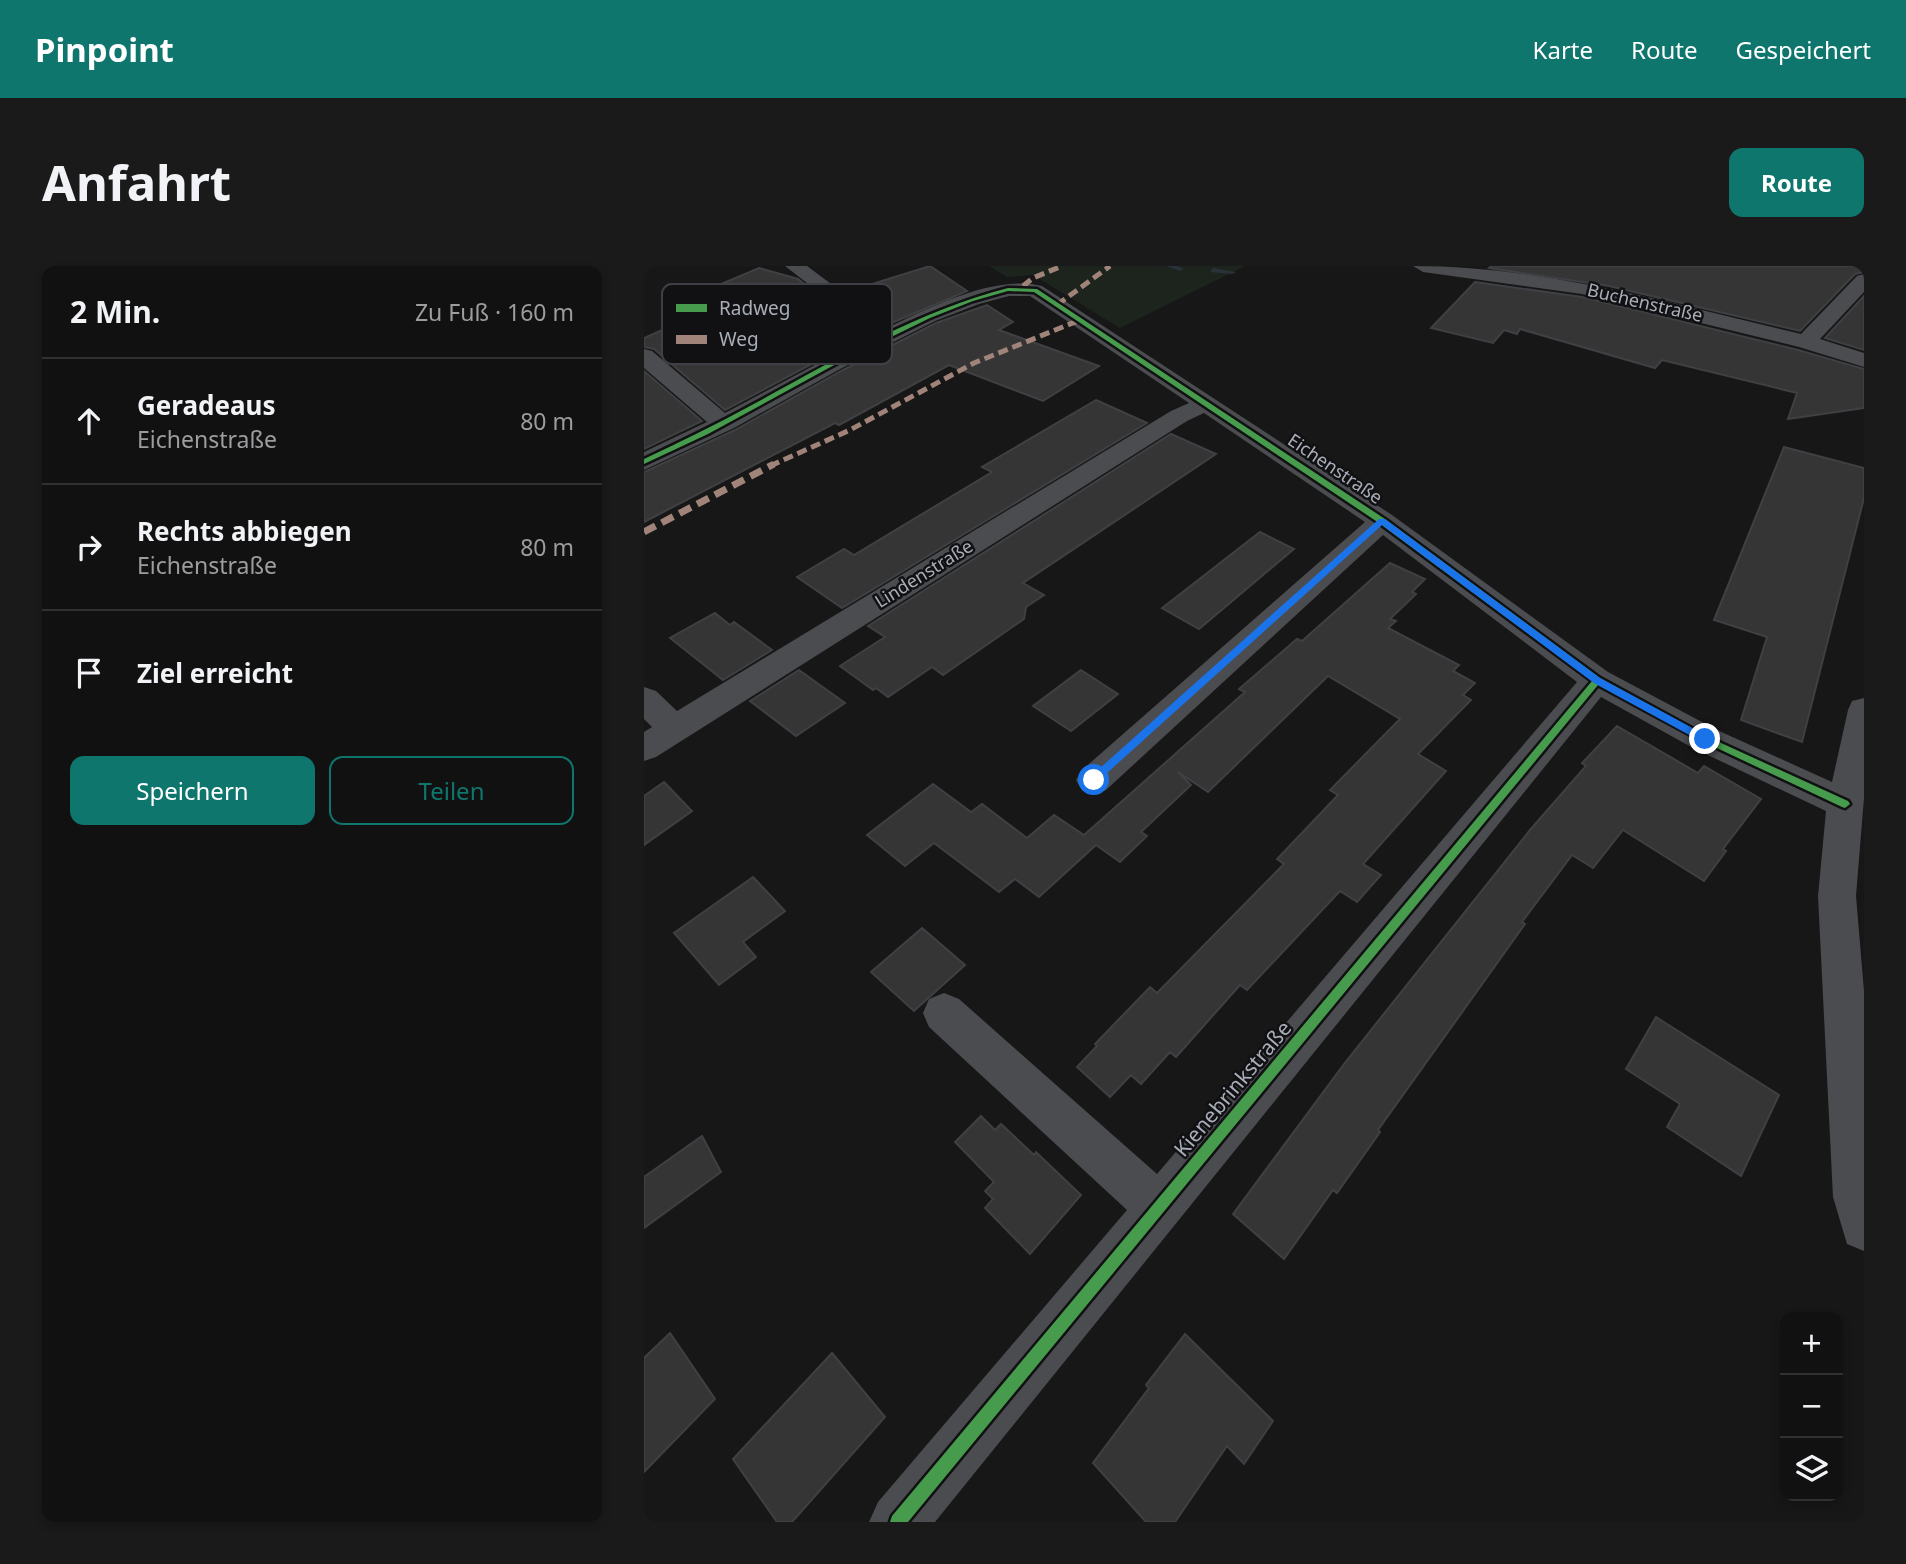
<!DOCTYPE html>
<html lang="de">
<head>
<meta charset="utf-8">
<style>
	:root { --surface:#111; --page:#1a1a1a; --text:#f1f3f6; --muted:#9c9d9f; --line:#303131; --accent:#0f766e }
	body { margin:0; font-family:"Noto Sans",sans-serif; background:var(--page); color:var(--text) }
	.controls { position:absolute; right:21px; bottom:21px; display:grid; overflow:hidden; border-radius:14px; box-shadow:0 4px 10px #0003 }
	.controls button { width:63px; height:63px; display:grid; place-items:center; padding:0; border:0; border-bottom:2px solid var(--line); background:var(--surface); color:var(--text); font:35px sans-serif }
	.stop { position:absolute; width:21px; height:21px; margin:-16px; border:5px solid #1a73e8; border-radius:50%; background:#fff }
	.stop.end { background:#1a73e8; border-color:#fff; box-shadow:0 2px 7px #0008 }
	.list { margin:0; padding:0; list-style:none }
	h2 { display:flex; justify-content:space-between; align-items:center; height:91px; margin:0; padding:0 28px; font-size:30px }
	h2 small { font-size:23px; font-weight:400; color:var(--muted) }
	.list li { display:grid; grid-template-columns:46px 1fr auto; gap:21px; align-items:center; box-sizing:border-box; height:126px; padding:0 28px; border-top:2px solid var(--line) }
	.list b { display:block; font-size:26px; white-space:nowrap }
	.list p { margin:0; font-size:23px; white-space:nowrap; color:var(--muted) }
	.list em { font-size:23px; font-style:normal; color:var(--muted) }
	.actions { display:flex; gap:14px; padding:21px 28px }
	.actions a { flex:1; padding:16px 0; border:2px solid var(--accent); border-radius:14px; text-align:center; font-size:24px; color:var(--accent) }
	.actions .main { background:var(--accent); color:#fff }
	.icon { flex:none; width:38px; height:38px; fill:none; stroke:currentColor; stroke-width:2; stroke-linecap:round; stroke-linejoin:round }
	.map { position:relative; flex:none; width:1220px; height:1256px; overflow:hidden; border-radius:14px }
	header { display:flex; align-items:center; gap:42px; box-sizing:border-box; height:98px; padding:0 35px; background:var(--accent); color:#fff }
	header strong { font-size:33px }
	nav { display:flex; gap:38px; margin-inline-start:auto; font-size:24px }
	.intro { display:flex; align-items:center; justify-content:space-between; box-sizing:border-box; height:168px; padding:0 42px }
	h1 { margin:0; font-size:49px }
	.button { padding:18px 32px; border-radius:14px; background:var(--accent); color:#fff; font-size:24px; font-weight:700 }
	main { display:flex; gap:42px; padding:0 42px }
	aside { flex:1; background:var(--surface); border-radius:14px; box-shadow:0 4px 10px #0003 }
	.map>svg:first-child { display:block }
	.green { fill:#1d241e }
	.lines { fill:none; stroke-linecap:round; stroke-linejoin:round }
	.stream { fill:#2a3239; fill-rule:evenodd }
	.building { fill:#353536; stroke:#3f4043; stroke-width:2 }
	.minor { fill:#4b4c50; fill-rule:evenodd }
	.quiet-far1 { stroke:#a18479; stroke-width:5; stroke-dasharray:10 5; stroke-linecap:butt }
	.quiet { stroke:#a18479; stroke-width:7; stroke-dasharray:13 7; stroke-linecap:butt }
	.cycleway-casing { stroke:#111113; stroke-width:5 }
	.cycleway { fill:#469c4c; fill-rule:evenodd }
	.route { fill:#1a73e8 }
	.labels { text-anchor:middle; stroke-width:5; stroke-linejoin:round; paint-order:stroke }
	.far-street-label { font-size:18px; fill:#a8adb8; stroke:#111113 }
	.street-label { font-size:21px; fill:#a8adb8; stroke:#111113 }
	.key { fill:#111113; stroke:#3e4045; stroke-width:2 }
	.key-label { font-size:19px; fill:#a8adb8 }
</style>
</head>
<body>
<header>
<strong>Pinpoint</strong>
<nav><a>Karte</a><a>Route</a><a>Gespeichert</a></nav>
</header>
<div class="intro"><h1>Anfahrt</h1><a class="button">Route</a></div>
<main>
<aside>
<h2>2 Min.<small>Zu Fuß · 160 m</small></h2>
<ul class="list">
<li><svg class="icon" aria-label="ahead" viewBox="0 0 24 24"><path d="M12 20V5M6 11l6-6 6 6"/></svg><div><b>Geradeaus</b><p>Eichenstraße</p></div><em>80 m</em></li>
<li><svg class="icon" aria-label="right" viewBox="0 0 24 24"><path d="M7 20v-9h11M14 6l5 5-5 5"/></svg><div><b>Rechts abbiegen</b><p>Eichenstraße</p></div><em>80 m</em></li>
<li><svg class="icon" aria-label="arrive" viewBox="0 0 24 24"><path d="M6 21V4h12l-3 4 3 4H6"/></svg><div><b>Ziel erreicht</b></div></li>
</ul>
<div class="actions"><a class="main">Speichern</a><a>Teilen</a></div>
</aside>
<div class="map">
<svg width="1220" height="1256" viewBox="0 0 1220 1256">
	<rect width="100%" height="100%" fill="#171717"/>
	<path class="green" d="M345,0H601L476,62L389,9L363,11Z"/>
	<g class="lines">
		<g class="stream">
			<path d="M522,0H533L540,3L536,5Z"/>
			<path d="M569,2L592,6L588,8L566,6Z"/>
		</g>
	</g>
	<g class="building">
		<path d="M286,0L323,25L245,58L202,26Z"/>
		<path d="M847,0H1220V6L1211,8L1156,65L965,20L845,2Z"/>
		<path d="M115,2L154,13L224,68L81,144L10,83L0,81V72L43,53L20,42Z"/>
		<path d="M831,16L938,31L1154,84L1220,103V142L1144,153L1153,127L1018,94L1011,102L876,63L873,68L860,64L849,77L787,62Z"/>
		<path d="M1220,30V84L1181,72Z"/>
		<path d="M343,39L369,56L355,64L455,100L399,135L305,99L195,159L191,157L0,256V206L91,164L199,104L292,57Z"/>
		<path d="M0,105L58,155L0,183Z"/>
		<path d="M452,134L503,157L198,342L153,311L200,283L210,289L348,206L338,201Z"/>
		<path d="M527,168L572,188L379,317L400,329L382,341L380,353L299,409L288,401L244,431L232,422L229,424L196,400L241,371L224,360Z"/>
		<path d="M1140,181L1220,202V232L1158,476L1097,454L1123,371L1070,354Z"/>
		<path d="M616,266L650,283L555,363L518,342Z"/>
		<path d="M746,297L781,313L768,326L772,328L746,353L752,355L744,362L815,399L809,405L831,417L819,429L827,434L774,488L802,505L719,598L737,609L713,636L696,625L603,724L596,719L532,791L526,786L497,818L487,809L466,831L433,801L453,780L451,778L506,721L513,727L640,598L633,593L694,529L686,524L756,453L684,410L564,526L534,506L547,519L497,566L503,570L476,596L452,579L395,631L371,613L355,626L290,577L261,600L223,569L289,518L327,546L338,538L383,572L410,549L440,569L601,426L595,423L653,373L658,375Z"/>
		<path d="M71,347L86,359L90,356L128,384L79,414L26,372Z"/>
		<path d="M155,404L201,437L152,470L106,435Z"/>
		<path d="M437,404L474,428L427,465L389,440Z"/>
		<path d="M973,460L1054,507L1060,500L1117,533L1079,583L1082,585L1060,615L979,564L949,602L928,589L878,656L881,658L734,864L736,866L693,927L689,924L640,993L589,948L700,798L886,564L942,500L938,497Z"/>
		<path d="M20,516L48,545L0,579V530Z"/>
		<path d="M109,611L141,645L99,676L112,691L75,719L30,667Z"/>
		<path d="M278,662L321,699L270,745L227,706Z"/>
		<path d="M1012,751L1135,829L1097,910L1023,861L1036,838L982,803Z"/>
		<path d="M337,850L351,864L357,858L390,889L392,886L437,929L386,988L341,942L349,933L341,925L350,916L311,876Z"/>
		<path d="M58,870L77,906L0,962V911Z"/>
		<path d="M26,1067L71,1133L0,1206V1092Z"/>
		<path d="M541,1068L629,1155L600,1198L583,1180L531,1256H502L449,1197L505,1122L502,1119Z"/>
		<path d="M188,1087L241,1151L148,1256H133L89,1193Z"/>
	</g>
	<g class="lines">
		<g class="minor">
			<path d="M141,0H163L245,61C287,41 351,8 398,20L748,249L964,406L1073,464L1188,516L1204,444L1208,435L1220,432V532L1212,630L1220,725V985L1203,978L1189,931L1174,630L1182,545L1049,482L957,431L291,1256H225L234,1236L483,944L285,761L279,747L285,733L300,727L315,733L513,908L933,416L739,269L462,524L450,528L438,524L432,514L438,504L721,256L560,147L543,155L12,491L0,495V466L8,461L0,453V421L12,425L33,445L527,145L545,137L386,30H365L335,38L291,55L198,102L90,162L0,204V186L63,156L0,102V83L8,85L81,147L229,68Z"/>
			<path d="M769,0C902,0 1029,38 1157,68L1213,10L1220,8V26L1176,73L1220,87V101L1155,81L938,28L779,6Z"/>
		</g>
		<g class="quiet-far1">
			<path d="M379,20L389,12L418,0"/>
			<path d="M413,39L466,0"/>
			<path d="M126,200L206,164L330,97L436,54"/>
		</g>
		<path class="quiet" d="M0,266L130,198"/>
		<g class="cycleway-casing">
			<path id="cycleway" d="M364,22L393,23L741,253L956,412L1064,471L1204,535L1206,538L1201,542L1198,541L1058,475L954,419L264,1256H246L248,1250L948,415L735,257L390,26L364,25L329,35L286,52L192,98L64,168L0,198V193C36,176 71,159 106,140C189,95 272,46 364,22Z"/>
		</g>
		<use href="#cycleway" class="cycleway"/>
	</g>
	<path class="route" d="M735,253H741L956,412L1065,471V476H1058L950,417L738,259L453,516H446V511Z"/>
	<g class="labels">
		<g class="far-street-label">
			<text transform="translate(1001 37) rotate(13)" y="6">Buchenstraße</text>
			<text transform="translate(691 203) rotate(34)" y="6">Eichenstraße</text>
			<text transform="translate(280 308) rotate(-32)" y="6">Lindenstraße</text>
		</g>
		<g class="street-label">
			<text transform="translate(589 823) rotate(-50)" y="7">Kienebrinkstraße</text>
		</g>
	</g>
	<rect x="18" y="18" width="230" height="80" rx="10" class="key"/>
	<rect x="32" y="38" width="31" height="8" fill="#469c4c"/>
	<rect x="32" y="69" width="31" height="9" fill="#a18479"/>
	<g class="key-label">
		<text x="75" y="49">Radweg</text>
		<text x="75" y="80">Weg</text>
	</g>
</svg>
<div class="controls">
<button>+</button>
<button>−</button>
<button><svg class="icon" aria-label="layers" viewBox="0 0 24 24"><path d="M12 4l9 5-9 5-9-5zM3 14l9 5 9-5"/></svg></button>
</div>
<div class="stop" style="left:450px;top:514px"></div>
<div class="stop end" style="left:1061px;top:473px"></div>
</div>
</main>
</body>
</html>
